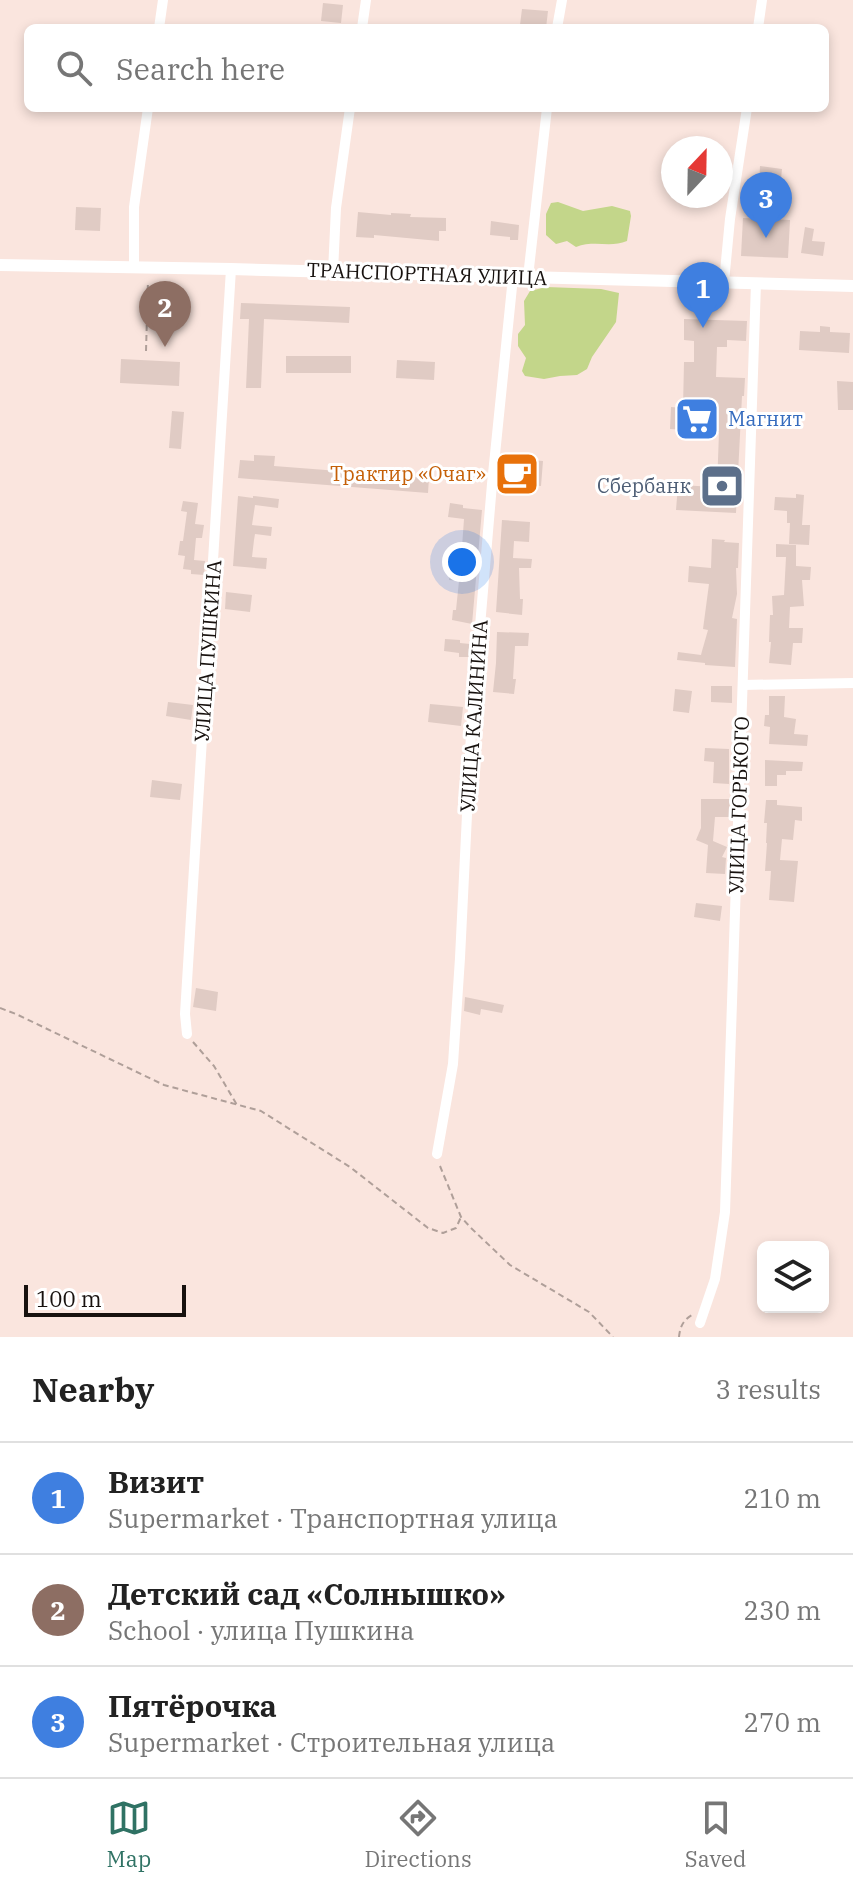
<!DOCTYPE html>
<html lang="en">
<head>
<meta charset="utf-8">
<style>
	:root { --surface:#fff; --page:#f6f6f6; --text:#222; --muted:#767676; --line:#e0e0e0; --accent:#2f7264 }
	body { margin:0; font-family:"IBM Plex Serif",serif; background:var(--page); color:var(--text) }
	.controls { position:absolute; right:24px; bottom:24px; display:grid; overflow:hidden; border-radius:12px; box-shadow:0 4px 12px #0003 }
	.controls button { width:72px; height:72px; display:grid; place-items:center; padding:0; border:0; border-bottom:2px solid var(--line); background:var(--surface); color:var(--text); font:40px sans-serif }
	.compass { position:absolute; left:661px; top:136px; width:72px; height:72px; border-radius:50%; background:var(--surface); box-shadow:0 4px 12px #0003; rotate:22deg }
	.scale { position:absolute; left:24px; bottom:20px; width:162px; box-sizing:border-box; padding-left:8px; border:4px solid #17110e; border-top:0; font-size:22px; line-height:28px; white-space:nowrap; color:#17110e; -webkit-text-stroke:6px #fff; paint-order:stroke }
	.you { position:absolute; left:462px; top:562px; width:28px; height:28px; margin:-20px; border:6px solid #fff; border-radius:50%; background:#1a73e8; box-shadow:0 0 0 12px #1a73e833 }
	.badge { display:grid; place-items:center; width:52px; height:52px; border-radius:50%; background:var(--accent); color:#fff; font-size:26px; font-weight:700 }
	.pin { position:absolute; translate:-50% -66px; filter:drop-shadow(0 2px 4px #0008) }
	.pin::after { content:''; position:absolute; top:42px; width:28px; height:24px; background:inherit; clip-path:polygon(0 0,100% 0,50% 100%) }
	.list { margin:0; padding:0; list-style:none }
	h2 { display:flex; justify-content:space-between; align-items:center; height:104px; margin:0; padding:0 32px; font-size:34px }
	h2 small { font-size:26px; font-weight:400; color:var(--muted) }
	.list li { display:grid; grid-template-columns:52px 1fr auto; gap:24px; align-items:center; box-sizing:border-box; height:112px; padding:0 32px; border-top:2px solid var(--line) }
	.list b { display:block; font-size:30px; white-space:nowrap }
	.list p { margin:0; font-size:26px; white-space:nowrap; color:var(--muted) }
	.list em { font-size:26px; font-style:normal; color:var(--muted) }
	.icon { flex:none; width:44px; height:44px; fill:none; stroke:currentColor; stroke-width:2; stroke-linecap:round; stroke-linejoin:round }
	.map { position:relative; flex:none; width:853px; height:1337px; overflow:hidden }
	.search { position:absolute; background:var(--surface); box-shadow:0 4px 12px #0003; left:24px; right:24px; top:24px; height:88px; display:flex; align-items:center; gap:20px; box-sizing:border-box; padding:0 28px; border-radius:12px; color:var(--muted); font-size:30px }
	.sheet { height:440px; background:var(--surface) }
	nav { display:flex; justify-content:space-around; align-items:center; box-sizing:border-box; height:112px; border-top:2px solid var(--line); background:var(--surface); font-size:22px; color:var(--muted) }
	nav a { display:grid; justify-items:center; gap:4px }
	nav .on { color:var(--accent) }
	.map>svg:first-child { display:block }
	.green { fill:#c3d68a }
	.building { fill:#e0cbc4 }
	.lines { fill:none; stroke-linecap:round; stroke-linejoin:round }
	.path { stroke:#af9f99; stroke-width:2; stroke-dasharray:6 4; stroke-linecap:butt }
	.minor { stroke:#fff; stroke-width:10 }
	.tertiary { stroke:#fff; stroke-width:12 }
	.labels { text-anchor:middle; stroke-width:6; stroke-linejoin:round; paint-order:stroke }
	.street-label { font-size:20px; fill:#17110e; stroke:#fff }
	.shop-label { font-size:20px; fill:#366cbe; stroke:#fff; text-anchor:start }
	.food-label { font-size:20px; fill:#c56008; stroke:#fff; text-anchor:end }
	.service-label { font-size:20px; fill:#4e5e75; stroke:#fff; text-anchor:end }
</style>
</head>
<body>
<div class="map">
<svg width="853" height="1337" viewBox="0 0 853 1337">
	<rect width="100%" height="100%" fill="#fae5de"/>
	<g class="green">
		<path d="M558,202L583,211L612,206L630,211L631,216L627,241C611,248 594,240 576,247L567,241L556,244L546,235V214L551,203Z"/>
		<path d="M546,287L601,289L619,293L616,322L592,357L587,369L577,375L560,376L544,379L525,376L522,371L526,358L518,346V334L525,325L524,301L530,291Z"/>
	</g>
	<g class="building">
		<path d="M323,3L343,5L341,23L321,21Z"/>
		<path d="M522,9L548,11L546,28L520,25Z"/>
		<path d="M760,166L782,169L780,189L759,186Z"/>
		<path d="M76,207L101,208L100,231L75,230Z"/>
		<path d="M358,212L391,215V213L411,214L410,217L446,218V231H439V241L374,235V238L356,237Z"/>
		<path d="M743,218L790,220L788,258L741,256Z"/>
		<path d="M491,221L519,225L518,240H510V237L490,235Z"/>
		<path d="M805,227L814,229L812,241L825,242L823,256L801,253Z"/>
		<path d="M241,303L350,307L349,323L264,319L261,388H246L249,319H240Z"/>
		<path d="M684,319L747,321L746,341L727,340V347H717L716,377L745,378L744,396H742L736,513L676,510L678,485L717,487L719,432L670,429L671,407L683,408L684,362H694V341L684,340Z"/>
		<path d="M820,326L830,327V332L850,333L849,353L799,350L800,331L820,332Z"/>
		<rect x="286" y="356" width="65" height="17"/>
		<path d="M121,359L180,362L179,386L120,383Z"/>
		<path d="M397,360L435,362L434,380L396,378Z"/>
		<path d="M837,381L853,382V410H838Z"/>
		<path d="M172,411L184,412L181,449L169,448Z"/>
		<path d="M254,455L275,456L274,466L429,478L428,493L238,478L240,460L254,461Z"/>
		<path d="M520,459L543,461L541,486L512,484L514,465L520,466Z"/>
		<path d="M796,494L804,495L802,525H810L809,545L789,544L790,523H787V511L774,510L775,497L796,498Z"/>
		<path d="M238,496L253,498V496L279,499L278,508L255,505L252,525L272,527L271,536L255,534L254,540L252,557L267,558L266,569L233,566Z"/>
		<path d="M183,501L198,503L195,524L204,525L202,538H196L194,560L205,561L204,575L191,574V570L183,569L185,556L178,555L180,541H183L187,512L181,511Z"/>
		<path d="M450,503L463,505V508L482,510L472,624L452,620L453,610H456L459,581L449,580L453,546L462,547L464,519L448,517Z"/>
		<path d="M502,520L530,522L529,542L514,541L513,558L532,559L531,568H519L520,599H523L522,615L496,612Z"/>
		<path d="M712,539L725,540L724,542L739,543L738,568H736L737,594L732,618L737,619L735,667L705,665V663L677,660L678,652L701,655L702,651L708,630L703,629L709,584L688,582L689,566L711,568Z"/>
		<path d="M776,544L796,545V566L811,567L810,580H802L804,606L790,607L789,628H803L802,643H793L791,665L769,663L771,642H769L770,615H773L772,596L784,595L786,557H776Z"/>
		<path d="M226,592L252,595L250,612L225,609Z"/>
		<path d="M497,632L529,633L528,646H515L513,679H516L514,694L493,692L496,663Z"/>
		<path d="M445,639L460,640V643L470,644L469,657H459V653L444,651Z"/>
		<path d="M711,686H732V703L711,702Z"/>
		<path d="M675,689L692,691L689,713L673,711Z"/>
		<path d="M769,696H785L784,717L796,719L794,734L808,735L807,746L769,744L770,727L764,726L765,715H769Z"/>
		<path d="M168,702L193,705L191,720L166,716Z"/>
		<path d="M430,704L463,707L461,726L428,722Z"/>
		<path d="M705,748L729,749V784L713,783L714,762L704,761Z"/>
		<path d="M765,760L803,762L802,771H786V775H777V786H765Z"/>
		<path d="M152,780L182,784L180,800L150,797Z"/>
		<path d="M701,799H730L729,817H715L713,841L727,847L722,857L726,858L725,874L706,873L708,845L696,840L701,828Z"/>
		<path d="M766,800H777V805L802,807V821L795,820L793,840L782,839L780,860L798,861L794,902L769,900L771,871H765L767,843H766L767,823H764Z"/>
		<path d="M696,903L722,906L720,921L694,917Z"/>
		<path d="M196,988L218,992L216,1011L193,1007Z"/>
		<path d="M465,997L504,1005L502,1013L481,1009L480,1015L464,1011Z"/>
	</g>
	<g class="lines">
		<g class="path">
			<path d="M146,351L148,281"/>
			<path d="M0,1008L16,1014L164,1085L261,1111L350,1167L428,1228L443,1233L456,1228L461,1217"/>
			<path d="M193,1042L214,1066L237,1105"/>
			<path d="M440,1166L461,1217L471,1228L510,1265L589,1312L613,1337"/>
			<path d="M679,1337C680,1327 683,1320 692,1315"/>
		</g>
		<g class="minor">
			<path d="M159,28L163,0"/>
			<path d="M362,28L366,0"/>
			<path d="M557,28L562,0"/>
			<path d="M758,28L762,0"/>
			<path d="M134,267V207L148,108"/>
			<path d="M333,272L336,208L350,108"/>
			<path d="M528,277L547,108"/>
			<path d="M724,282L730,219L747,108"/>
			<path d="M743,685L853,683"/>
			<path d="M187,1034L185,1014L231,269"/>
			<path d="M437,1154L453,1064L460,958L471,733L492,484L513,277"/>
			<path d="M700,1323L715,1279L725,1212L756,283"/>
		</g>
		<path class="tertiary" d="M0,265L231,269L853,286"/>
	</g>
	<defs>
		<g id="supermarket-square" transform="scale(2.3)"><rect x="-9" y="-9" width="18" height="18" rx="4" fill="#3f7fe0" stroke="#fff"/><path d="M-6-5.5h2.5l.6 2H6L4.5 2H-2.5L-4.4-4H-6ZM-1.5 3.2a1.3 1.3 0 1 0 .1 0ZM3 3.2a1.3 1.3 0 1 0 .1 0Z" fill="#fff"/></g>
		<g id="cafe-square" transform="scale(2.3)"><rect x="-9" y="-9" width="18" height="18" rx="4" fill="#e8710a" stroke="#fff"/><path d="M-5.5-4.5H6V0H3Q3 3.5 0 3.5H-2.5Q-5.5 3.5-5.5 0ZM3-3.2v2h1.7v-2ZM-6 4.5H4V6H-6Z" fill="#fff"/></g>
		<g id="bank-square" transform="scale(2.3)"><rect x="-9" y="-9" width="18" height="18" rx="4" fill="#5c6f8a" stroke="#fff"/><path d="M-6-4H6V4H-6ZM0-2.3a2.3 2.3 0 1 0 0 4.6a2.3 2.3 0 1 0 0-4.6Z" fill="#fff"/></g>
	</defs>
	<g fill-rule="evenodd">
		<use href="#supermarket-square" x="697" y="419"/>
		<use href="#cafe-square" x="517" y="474"/>
		<use href="#bank-square" x="722" y="486"/>
	</g>
	<g class="labels">
		<g class="street-label">
			<text transform="translate(427 274) rotate(2)" y="7">ТРАНСПОРТНАЯ УЛИЦА</text>
			<text transform="translate(208 651) rotate(-86)" y="7">УЛИЦА ПУШКИНА</text>
			<text transform="translate(474 716) rotate(-86)" y="7">УЛИЦА КАЛИНИНА</text>
			<text transform="translate(739 805) rotate(-88)" y="7">УЛИЦА ГОРЬКОГО</text>
		</g>
		<g class="shop-label">
			<text x="728" y="426">Магнит</text>
		</g>
		<g class="food-label">
			<text x="486" y="481">Трактир «Очаг»</text>
		</g>
		<g class="service-label">
			<text x="691" y="493">Сбербанк</text>
		</g>
	</g>
</svg>
<div class="controls">
<button><svg class="icon" aria-label="layers" viewBox="0 0 24 24"><path d="M12 4l9 5-9 5-9-5zM3 14l9 5 9-5"/></svg></button>
</div>
<svg class="compass" viewBox="-18 -18 36 36"><path d="M0-13l5 13h-10z" fill="#e53935"/><path d="M0 13l5-13h-10z" fill="#767676"/></svg>
<div class="scale">100 m</div>
<div class="you"></div>
<div class="pin badge" style="left:703px;top:328px;background:#3f7fe0">1</div>
<div class="pin badge" style="left:165px;top:347px;background:#8d6e63">2</div>
<div class="pin badge" style="left:766px;top:238px;background:#3f7fe0">3</div>
<div class="search"><svg class="icon" aria-label="search" viewBox="0 0 24 24"><circle cx="10" cy="10" r="6"/><path d="M15 15l6 6"/></svg>Search here</div>
</div>
<section class="sheet">
<h2>Nearby<small>3 results</small></h2>
<ul class="list">
<li><span class="badge" style="background:#3f7fe0">1</span><div><b>Визит</b><p>Supermarket · Транспортная улица</p></div><em>210 m</em></li>
<li><span class="badge" style="background:#8d6e63">2</span><div><b>Детский сад «Солнышко»</b><p>School · улица Пушкина</p></div><em>230 m</em></li>
<li><span class="badge" style="background:#3f7fe0">3</span><div><b>Пятёрочка</b><p>Supermarket · Строительная улица</p></div><em>270 m</em></li>
</ul>
</section>
<nav>
<a class="on"><svg class="icon" aria-label="map" viewBox="0 0 24 24"><path d="M3 6l6-2 6 2 6-2v14l-6 2-6-2-6 2zM9 4v14M15 6v14"/></svg>Map</a>
<a><svg class="icon" aria-label="directions" viewBox="0 0 24 24"><path d="M12 3l9 9-9 9-9-9zM9 14v-3h6M13 9l2 2-2 2"/></svg>Directions</a>
<a><svg class="icon" aria-label="saved" viewBox="0 0 24 24"><path d="M7 4h10v16l-5-4-5 4z"/></svg>Saved</a>
</nav>
</body>
</html>
